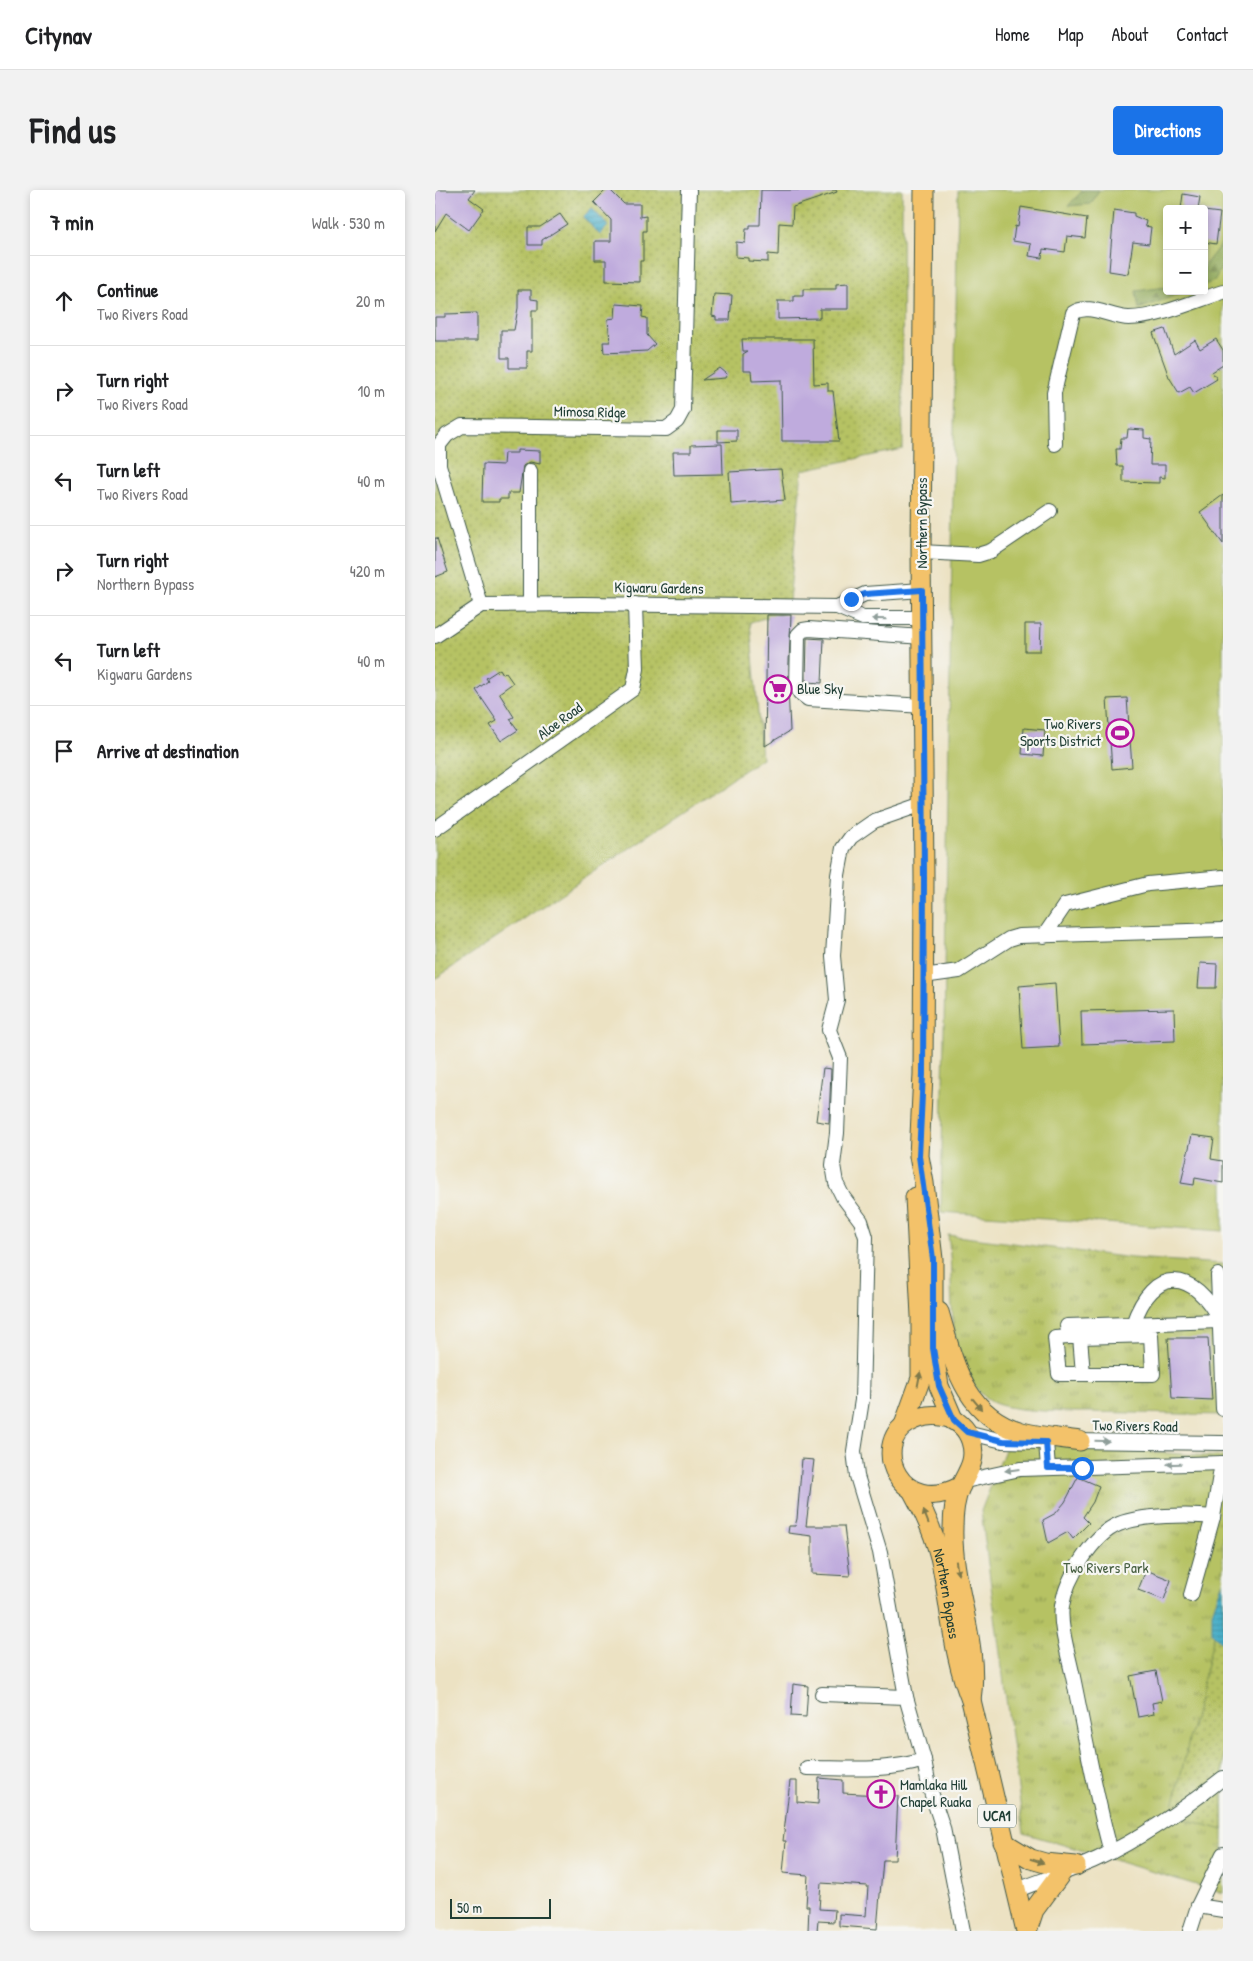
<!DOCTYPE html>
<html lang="en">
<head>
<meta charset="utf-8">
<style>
	:root { --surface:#fff; --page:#f2f2f2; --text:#202124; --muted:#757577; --line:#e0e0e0; --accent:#1a73e8 }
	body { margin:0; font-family:"Patrick Hand",sans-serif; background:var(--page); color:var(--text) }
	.controls { position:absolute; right:15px; top:15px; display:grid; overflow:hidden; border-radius:5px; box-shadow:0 2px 8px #0003 }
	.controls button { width:45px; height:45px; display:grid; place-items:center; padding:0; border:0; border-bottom:1px solid var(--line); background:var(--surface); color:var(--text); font:25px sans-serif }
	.scale { position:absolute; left:15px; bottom:12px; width:101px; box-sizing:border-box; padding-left:5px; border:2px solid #1f3d34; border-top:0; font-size:14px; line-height:18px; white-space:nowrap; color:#1f3d34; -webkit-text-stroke:4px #f6f6f2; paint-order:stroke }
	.stop { position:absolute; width:15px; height:15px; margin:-11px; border:4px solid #1a73e8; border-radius:50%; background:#fff }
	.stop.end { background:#1a73e8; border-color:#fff; box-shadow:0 1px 5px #0008 }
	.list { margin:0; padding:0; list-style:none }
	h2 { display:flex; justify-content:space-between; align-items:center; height:65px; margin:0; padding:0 20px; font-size:21px }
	h2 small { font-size:16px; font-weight:400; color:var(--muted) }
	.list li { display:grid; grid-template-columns:32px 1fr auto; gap:15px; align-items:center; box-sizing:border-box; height:90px; padding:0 20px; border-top:1px solid var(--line) }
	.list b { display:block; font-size:19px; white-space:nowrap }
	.list p { margin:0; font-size:16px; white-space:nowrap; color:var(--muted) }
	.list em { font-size:16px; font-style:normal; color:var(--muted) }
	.icon { flex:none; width:28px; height:28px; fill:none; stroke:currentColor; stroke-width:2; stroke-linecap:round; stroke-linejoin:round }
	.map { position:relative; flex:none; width:788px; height:1741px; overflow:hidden; border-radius:5px }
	header { display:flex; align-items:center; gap:30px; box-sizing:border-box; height:70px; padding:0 25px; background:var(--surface); border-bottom:1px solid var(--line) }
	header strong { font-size:24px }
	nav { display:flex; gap:28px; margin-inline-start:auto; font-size:18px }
	.intro { display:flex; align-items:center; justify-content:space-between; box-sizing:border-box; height:120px; padding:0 30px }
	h1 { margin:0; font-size:35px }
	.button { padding:12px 22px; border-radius:5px; background:var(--accent); color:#fff; font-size:18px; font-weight:700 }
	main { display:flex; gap:30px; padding:0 30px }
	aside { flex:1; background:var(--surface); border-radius:5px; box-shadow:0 2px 8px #0003 }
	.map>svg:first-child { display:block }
	.grass { fill:#b6c263; stroke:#6a804c; fill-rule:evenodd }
	.forest { fill:url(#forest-firs); stroke:#587246 }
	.park { fill:url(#park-tufts); stroke:#6a804c }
	.garden { fill:url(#garden-dots); stroke:#6a804c }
	.water { fill:url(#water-rules); stroke:#34767e }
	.building { fill:#bfabdd }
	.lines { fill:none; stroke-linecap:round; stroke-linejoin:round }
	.minor-casing { stroke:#3e5649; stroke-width:16 }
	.major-casing { stroke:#3e5649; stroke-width:21 }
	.minor { stroke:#fff; stroke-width:14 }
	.major { stroke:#f3c26a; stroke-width:19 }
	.oneway { fill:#8f9e9a }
	.oneway2 { fill:#7e794c }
	.route { stroke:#1a73e8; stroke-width:6 }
	.labels { text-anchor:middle; stroke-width:4.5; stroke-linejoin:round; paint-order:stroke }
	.shield { fill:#f6f6f2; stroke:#60746d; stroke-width:1 }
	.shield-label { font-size:14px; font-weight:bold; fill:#1f3d34 }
	.street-label { font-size:15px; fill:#1f3d34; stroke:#f6f6f2 }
	.poi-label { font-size:15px; fill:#1f3d34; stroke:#f6f6f2; text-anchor:start }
	.park-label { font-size:15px; fill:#455e40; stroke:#f6f6f2 }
</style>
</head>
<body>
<header>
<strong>Citynav</strong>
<nav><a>Home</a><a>Map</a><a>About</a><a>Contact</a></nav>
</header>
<div class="intro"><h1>Find us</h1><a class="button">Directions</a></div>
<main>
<aside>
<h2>7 min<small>Walk · 530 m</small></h2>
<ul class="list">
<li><svg class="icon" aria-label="ahead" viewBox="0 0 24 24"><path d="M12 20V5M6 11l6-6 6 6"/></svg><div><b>Continue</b><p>Two Rivers Road</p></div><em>20 m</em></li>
<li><svg class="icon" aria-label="right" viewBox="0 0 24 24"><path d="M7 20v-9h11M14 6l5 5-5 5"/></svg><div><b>Turn right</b><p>Two Rivers Road</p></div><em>10 m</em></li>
<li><svg class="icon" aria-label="left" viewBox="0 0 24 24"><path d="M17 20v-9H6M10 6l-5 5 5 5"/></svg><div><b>Turn left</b><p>Two Rivers Road</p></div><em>40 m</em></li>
<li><svg class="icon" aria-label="right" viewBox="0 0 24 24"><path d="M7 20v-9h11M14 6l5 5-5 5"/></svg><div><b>Turn right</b><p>Northern Bypass</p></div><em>420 m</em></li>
<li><svg class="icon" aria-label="left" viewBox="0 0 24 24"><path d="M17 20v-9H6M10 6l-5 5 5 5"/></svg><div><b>Turn left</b><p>Kigwaru Gardens</p></div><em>40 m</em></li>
<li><svg class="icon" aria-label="arrive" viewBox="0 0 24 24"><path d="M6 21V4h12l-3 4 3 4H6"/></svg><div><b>Arrive at destination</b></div></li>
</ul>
</aside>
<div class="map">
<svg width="788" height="1741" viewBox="0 0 788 1741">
	<defs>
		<pattern id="forest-firs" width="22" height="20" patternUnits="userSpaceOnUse" patternTransform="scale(1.25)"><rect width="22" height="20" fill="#90a859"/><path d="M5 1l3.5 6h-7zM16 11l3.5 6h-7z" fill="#758a4a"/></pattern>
		<pattern id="park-tufts" width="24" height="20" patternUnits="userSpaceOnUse" patternTransform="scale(1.25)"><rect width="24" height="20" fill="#b6c263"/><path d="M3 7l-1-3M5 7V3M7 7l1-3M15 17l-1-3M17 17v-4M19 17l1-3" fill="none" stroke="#939f52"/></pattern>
		<pattern id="garden-dots" width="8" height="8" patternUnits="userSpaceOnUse" patternTransform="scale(1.25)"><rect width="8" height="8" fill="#b6c263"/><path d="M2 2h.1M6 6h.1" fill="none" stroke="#939f52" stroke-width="1.8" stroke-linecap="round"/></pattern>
		<pattern id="water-rules" width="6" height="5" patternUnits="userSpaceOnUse" patternTransform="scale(1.25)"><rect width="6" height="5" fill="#4aafc9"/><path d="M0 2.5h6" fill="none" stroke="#3d90a4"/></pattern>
	</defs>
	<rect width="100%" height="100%" fill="#f6f6f2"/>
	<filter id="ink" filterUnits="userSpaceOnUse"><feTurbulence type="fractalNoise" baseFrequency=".02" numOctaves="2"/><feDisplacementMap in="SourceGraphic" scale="10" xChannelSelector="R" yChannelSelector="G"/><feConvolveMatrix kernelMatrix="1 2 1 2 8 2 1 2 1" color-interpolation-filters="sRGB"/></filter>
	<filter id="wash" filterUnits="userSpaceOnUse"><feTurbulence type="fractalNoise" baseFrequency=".0096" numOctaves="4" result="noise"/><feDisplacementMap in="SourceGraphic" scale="20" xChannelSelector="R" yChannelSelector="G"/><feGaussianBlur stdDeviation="1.12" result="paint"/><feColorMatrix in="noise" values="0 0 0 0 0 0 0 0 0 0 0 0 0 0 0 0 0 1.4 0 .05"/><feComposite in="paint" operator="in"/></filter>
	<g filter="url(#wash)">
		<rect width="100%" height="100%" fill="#ece2c3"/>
		<path class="grass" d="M523,0H788V1041L506,1022ZM732,19H769V101H732Z"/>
		<g class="forest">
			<path d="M648,0H664L656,14L633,16Z"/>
			<path d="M788,36V74L779,91L769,95V76L786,54Z"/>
			<path d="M732,97V101H751L704,119L701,101Z"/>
		</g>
		<g class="park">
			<path d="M513,1045L697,1068L788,1074V1225C744,1224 699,1223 655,1222C630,1222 578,1222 557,1212C544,1205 532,1187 527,1173C512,1133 519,1088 513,1045Z"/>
			<path d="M573,1252L788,1267V1703L589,1643L546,1321Z"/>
		</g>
		<g class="garden">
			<path d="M0,0H467L468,259L367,280L353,422L315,432L327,568L0,789Z"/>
			<path d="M788,1408V1640L736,1625Z"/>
		</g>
		<g class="water">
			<path d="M157,18L173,36L165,45L148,27Z"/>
			<path d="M788,1391V1454L777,1443V1422Z"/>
		</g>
		<g id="blocks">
			<g class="building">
				<path d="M0,0H40L34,8L49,19L34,40L11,23L0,41Z"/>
				<path d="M171,0H175L189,14H205V27L211,26V41H208V71H205V92L171,91V70H160V51H176V30L159,12Z"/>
				<path d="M326,0H401L402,2L358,17L357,34L344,33L343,65L333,64V72L313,71V68L301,67V52L310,53L311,39H315V35H325Z"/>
				<path d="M748,4L765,7L763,19H746Z"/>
				<path d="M586,17L652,28L650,48L632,46L630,62L608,59L607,68L594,66L596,54L578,51L580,36L583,37Z"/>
				<path d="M679,20L699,23V26L711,31L710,36L716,37L714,54L698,52L693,84L674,81Z"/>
				<path d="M769,21L785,23L781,54L769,52Z"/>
				<path d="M125,24L132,34L107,50V55H93V37H105Z"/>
				<path d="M413,93V119H385V128L343,129V111H359V106H368V99H401V94Z"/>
				<path d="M83,100H96V109L103,110V120H97V161H92V178H74V168H66V140H79L83,118Z"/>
				<path d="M279,104L297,105L295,130H281V127L277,126Z"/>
				<path d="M181,114L208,116L207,127L212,128V145L220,154L212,161L169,163L168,152H175L173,129L180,128Z"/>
				<path d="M42,123V151H0V127H10V124Z"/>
				<path d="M730,139L739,164L760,150L765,159L781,149L788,160V175L777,182L782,189L759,203L755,197L744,203L734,187L718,143Z"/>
				<path d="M307,149H378L379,194L393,193V201H398L404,251H347L346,190L317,191L316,181H308V164L313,161H308Z"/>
				<path d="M285,178L292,184L290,188L267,190Z"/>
				<path d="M693,239L709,240V248L716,249L715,275H730V288L724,287V293L688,292V276H682L681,259H685L686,248H692Z"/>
				<path d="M283,240H302V251L283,252Z"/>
				<path d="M287,254L288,284L239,285L238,262H256V255Z"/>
				<path d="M82,260L105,261V274L95,272L88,276L84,303H73V309H64V312H47L48,274L68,275L69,263H82Z"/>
				<path d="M346,279L350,310L296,314L294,282Z"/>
				<path d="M788,305V354L765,322Z"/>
				<path d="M0,348H2L13,382L0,387Z"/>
				<path d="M332,425H356L353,496L355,541L330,556Z"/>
				<path d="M590,434H606L605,461H590Z"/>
				<path d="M372,448L389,449L387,493L371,492Z"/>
				<path d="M65,479L68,484L71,483L78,493L64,503L79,527L75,529L83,540L66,551L55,535L62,531L41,500L53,491L51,488Z"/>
				<path d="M692,508L697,577L677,579L672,509Z"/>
				<path d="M589,538L610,540L608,566L587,564Z"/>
				<path d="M765,773L782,774L781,798H763Z"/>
				<path d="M620,793L624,857L588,859L584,796Z"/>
				<path d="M739,819L740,851L647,854L646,821Z"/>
				<path d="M388,878L396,879L394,933L381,931Z"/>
				<path d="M757,945L779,948L776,969L788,971V993L760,988L759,995L746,993Z"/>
				<path d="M733,1148H773L777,1210L737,1208Z"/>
				<path d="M367,1269L379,1270L371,1336H409L415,1386L377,1384V1346L353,1343L354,1336H360L362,1329Z"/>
				<path d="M643,1287L664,1296L658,1312L648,1327L654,1333L638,1349L633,1342L613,1353L608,1330L621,1323L630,1312Z"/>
				<path d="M711,1380L736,1390L729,1410L703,1400Z"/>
				<path d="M721,1481L727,1511L717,1513L719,1524L703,1527L695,1486Z"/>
				<path d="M358,1494L373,1496L371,1527L356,1526Z"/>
				<path d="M384,1588L408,1590V1603L463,1606L460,1670H448L442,1739L404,1736V1724L431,1726L433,1696L386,1693L384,1719L400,1720L399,1732L383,1731L382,1741H373L374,1716H371L373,1685L348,1683L351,1651H348L355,1591H362V1612L383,1614Z"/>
			</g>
		</g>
	</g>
	<g filter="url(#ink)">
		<use href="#blocks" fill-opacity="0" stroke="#3e5649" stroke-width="1"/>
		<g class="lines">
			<g class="minor-casing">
				<g id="minor">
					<path d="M620,254L619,203L638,123C654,112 676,128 694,128C722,128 760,111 788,102"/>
					<path d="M95,281V414"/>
					<path d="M486,362L543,365L556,361L615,321"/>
					<path d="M46,415L4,275V255L12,245L27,236L231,239L242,231L248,220L254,0"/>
					<path d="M46,415L148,414L402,417L430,404L487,400"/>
					<path d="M402,417L428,428H488"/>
					<path d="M0,446L46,415"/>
					<path d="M488,447L374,439L368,440L363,445L362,496L365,503L373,509L489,516"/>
					<path d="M488,614L439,631L416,647L408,658L403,685L398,766L402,810L394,840L405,868L402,943L398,975L401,993L408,1007L426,1031L431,1047L427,1210L419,1261L422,1286L445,1362L471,1507L489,1570"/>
					<path d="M0,639L198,499L202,479L200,414"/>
					<path d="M609,746L630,715L713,694L788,687"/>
					<path d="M488,786L524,781L574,749L584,746L788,740"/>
					<path d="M783,1085L788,1219"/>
					<path d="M637,1147H645L648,1184"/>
					<path d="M645,1147L716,1145L718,1184H624L620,1148L634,1147L632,1136L785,1131C759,1079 718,1075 698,1134"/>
					<path d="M531,1242L568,1251L607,1252"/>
					<path d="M636,1251L788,1253"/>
					<path d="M611,1252L613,1278"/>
					<path d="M530,1291L585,1279L788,1273"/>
					<path d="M756,1405L778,1327L787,1273"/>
					<path d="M387,1504L471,1507"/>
					<path d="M372,1578C412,1578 451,1582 489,1570L494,1596L508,1638L528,1741"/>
					<path d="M676,1662C660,1604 650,1545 638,1487C634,1467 624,1435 627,1416C631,1389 658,1344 684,1334C706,1325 755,1324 778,1327"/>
					<path d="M580,1701C607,1690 636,1681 662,1669C707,1648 750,1618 788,1588"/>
					<path d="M763,1716L788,1720"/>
					<path d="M755,1741L763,1716L788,1664"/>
				</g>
			</g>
			<g class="major-casing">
				<g id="major">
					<path d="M489,0L486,362L489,687L488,884L484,966L489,993L498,1069V1158L504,1196L519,1231"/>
					<path d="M504,1122C519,1173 529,1226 587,1242C606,1247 626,1248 645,1251"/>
					<path d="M469,1235L486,1188V1126L480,1007"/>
					<path d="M526,1296C465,1329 435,1255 473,1233C495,1220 527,1223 536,1251C542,1270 533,1281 525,1297C520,1309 518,1325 518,1338C516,1395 545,1452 536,1510"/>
					<path id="s1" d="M477,1300C489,1321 499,1344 505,1367C516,1415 517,1465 536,1510L591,1741"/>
					<path d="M568,1652L596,1669L610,1673L641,1676"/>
					<path d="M592,1741L599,1720L627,1682"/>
				</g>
			</g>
			<use href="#minor" class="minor"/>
			<use href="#major" class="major"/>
		</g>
		<defs><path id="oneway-solid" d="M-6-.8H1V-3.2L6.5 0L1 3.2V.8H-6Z" transform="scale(1.25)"/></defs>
		<g class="oneway">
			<use href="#oneway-solid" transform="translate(444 429) rotate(-178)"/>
			<use href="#oneway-solid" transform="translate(667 1251) rotate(1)"/>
			<use href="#oneway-solid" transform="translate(739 1274) rotate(178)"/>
			<use href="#oneway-solid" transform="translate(577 1280) rotate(173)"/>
		</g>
		<g class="oneway2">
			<use href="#oneway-solid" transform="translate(484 1189) rotate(-79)"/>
			<use href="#oneway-solid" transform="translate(542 1214) rotate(50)"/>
			<use href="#oneway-solid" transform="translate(491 1327) rotate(-111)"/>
			<use href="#oneway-solid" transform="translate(522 1378) rotate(81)"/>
			<use href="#oneway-solid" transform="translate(602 1671) rotate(18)"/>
		</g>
	</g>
	<g class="lines" filter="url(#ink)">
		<path class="route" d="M416,409L430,404L487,400L489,687L488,884L484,966L498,1069V1158L504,1196L519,1230L532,1242L568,1251L611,1252L613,1278H647"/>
	</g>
	<defs>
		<g id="supermarket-ring" transform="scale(1.4375)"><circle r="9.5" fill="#f6f6f2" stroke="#b5179e" stroke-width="1.5"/><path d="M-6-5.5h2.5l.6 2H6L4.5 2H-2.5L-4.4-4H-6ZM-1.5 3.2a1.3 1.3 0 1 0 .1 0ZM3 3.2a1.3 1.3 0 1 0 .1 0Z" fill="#b5179e"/></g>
		<g id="stadium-ring" transform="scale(1.4375)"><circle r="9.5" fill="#f6f6f2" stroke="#b5179e" stroke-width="1.5"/><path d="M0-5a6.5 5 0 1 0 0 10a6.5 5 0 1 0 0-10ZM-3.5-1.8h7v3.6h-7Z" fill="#b5179e"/></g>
		<g id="church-ring" transform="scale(1.4375)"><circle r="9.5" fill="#f6f6f2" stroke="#b5179e" stroke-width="1.5"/><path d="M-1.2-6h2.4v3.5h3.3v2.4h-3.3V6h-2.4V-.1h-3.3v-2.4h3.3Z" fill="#b5179e"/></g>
	</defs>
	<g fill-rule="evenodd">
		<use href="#supermarket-ring" x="343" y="499"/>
		<use href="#stadium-ring" x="685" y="543"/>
		<use href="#church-ring" x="446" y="1604"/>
	</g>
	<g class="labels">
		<rect class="shield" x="543" y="1614.5" width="38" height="23" rx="4"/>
		<g class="shield-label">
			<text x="562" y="1631">UCA1</text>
		</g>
		<g class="street-label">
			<text transform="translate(155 222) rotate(1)" y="5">Mimosa Ridge</text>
			<text transform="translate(487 333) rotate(-90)" y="5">Northern Bypass</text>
			<text transform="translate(224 398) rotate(1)" y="5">Kigwaru Gardens</text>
			<text transform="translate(125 531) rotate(-36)" y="5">Aloe Road</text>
			<text transform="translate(700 1236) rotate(1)" y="5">Two Rivers Road</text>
			<text dy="5" stroke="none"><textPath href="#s1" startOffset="110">Northern Bypass</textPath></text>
		</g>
		<g class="poi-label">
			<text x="362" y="504">Blue Sky</text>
			<text x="666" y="539" text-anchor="end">Two Rivers<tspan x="666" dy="17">Sports District</tspan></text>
			<text x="465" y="1600">Mamlaka Hill<tspan x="465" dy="17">Chapel Ruaka</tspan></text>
		</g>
		<g class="park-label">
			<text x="671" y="1383">Two Rivers Park</text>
		</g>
	</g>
</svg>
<div class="controls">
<button>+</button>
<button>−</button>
</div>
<div class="scale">50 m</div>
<div class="stop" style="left:647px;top:1278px"></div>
<div class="stop end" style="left:416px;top:409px"></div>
</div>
</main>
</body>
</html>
